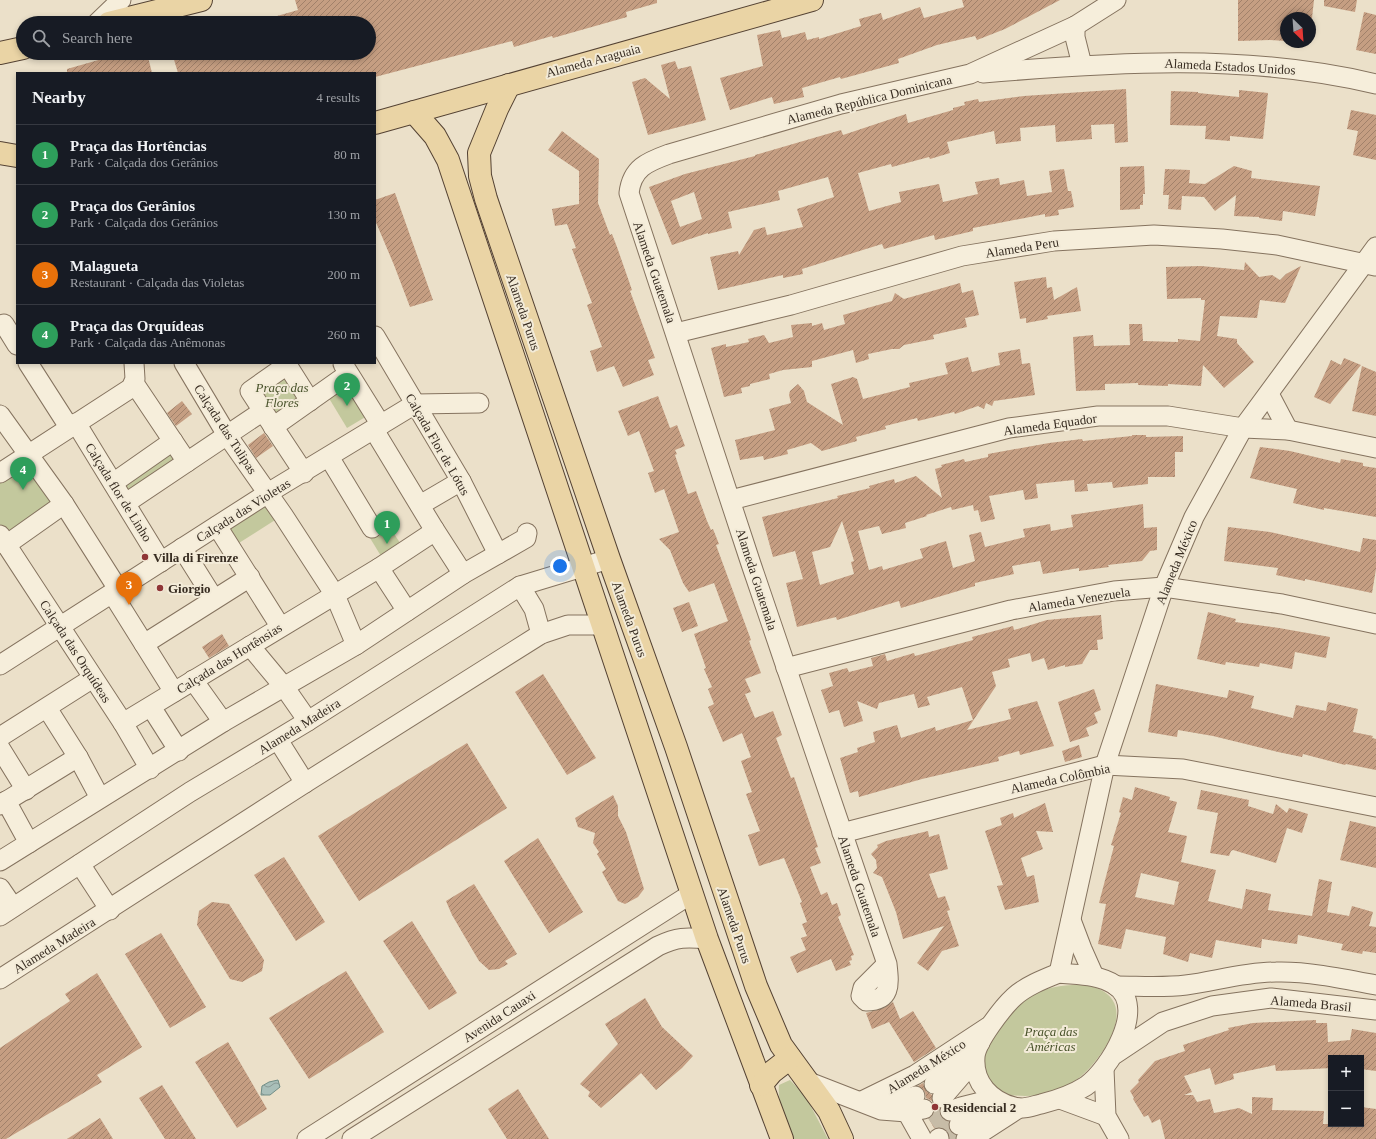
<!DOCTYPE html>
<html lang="en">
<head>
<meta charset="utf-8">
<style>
	:root { --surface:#171b24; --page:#242831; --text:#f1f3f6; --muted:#9ea1a6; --line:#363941; --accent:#db2777 }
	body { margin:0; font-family:"Times New Roman",serif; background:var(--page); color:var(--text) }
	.controls { position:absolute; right:12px; bottom:12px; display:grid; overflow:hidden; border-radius:0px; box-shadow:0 2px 6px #0003 }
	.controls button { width:36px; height:36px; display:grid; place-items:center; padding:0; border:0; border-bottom:1px solid var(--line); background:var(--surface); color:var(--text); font:20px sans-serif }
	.compass { position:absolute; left:1280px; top:12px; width:36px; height:36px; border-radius:50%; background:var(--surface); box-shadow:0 2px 6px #0003; rotate:155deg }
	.you { position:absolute; left:560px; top:566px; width:14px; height:14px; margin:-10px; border:3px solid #fff; border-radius:50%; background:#1a73e8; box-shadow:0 0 0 6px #1a73e833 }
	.badge { display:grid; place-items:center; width:26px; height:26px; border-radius:50%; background:var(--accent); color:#fff; font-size:13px; font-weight:700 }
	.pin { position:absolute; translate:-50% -33px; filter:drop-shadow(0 1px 2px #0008) }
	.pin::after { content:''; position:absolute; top:21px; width:14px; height:12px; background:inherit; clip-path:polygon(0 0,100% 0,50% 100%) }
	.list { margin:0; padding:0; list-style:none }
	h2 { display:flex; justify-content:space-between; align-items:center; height:52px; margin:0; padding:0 16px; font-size:17px }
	h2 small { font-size:13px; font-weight:400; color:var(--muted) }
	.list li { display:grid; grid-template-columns:26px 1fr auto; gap:12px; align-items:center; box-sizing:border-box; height:60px; padding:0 16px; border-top:1px solid var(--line) }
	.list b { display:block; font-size:15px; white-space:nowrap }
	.list p { margin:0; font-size:13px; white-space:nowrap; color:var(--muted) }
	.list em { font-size:13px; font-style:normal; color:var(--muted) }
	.icon { flex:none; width:22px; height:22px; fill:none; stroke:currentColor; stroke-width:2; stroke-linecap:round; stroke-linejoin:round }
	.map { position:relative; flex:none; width:1376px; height:1139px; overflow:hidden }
	.search { position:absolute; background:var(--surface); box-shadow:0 2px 6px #0003; left:16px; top:16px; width:360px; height:44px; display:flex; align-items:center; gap:10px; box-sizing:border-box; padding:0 14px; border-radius:22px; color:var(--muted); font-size:15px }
	.panel { position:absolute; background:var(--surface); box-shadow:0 2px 6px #0003; left:16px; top:72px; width:360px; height:292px; border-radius:0px }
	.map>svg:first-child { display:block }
	.park { fill:#c3c89d }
	.water { fill:url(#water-waves); stroke:#708d86 }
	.building { fill:url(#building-hatch); fill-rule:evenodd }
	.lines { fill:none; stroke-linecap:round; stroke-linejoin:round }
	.minor-tunnel { stroke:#c7bca7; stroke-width:19; stroke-dasharray:19 10; stroke-linecap:butt }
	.minor-casing { stroke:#85735f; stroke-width:21 }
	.major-casing { stroke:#544233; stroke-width:24 }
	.minor { stroke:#f6eedb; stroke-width:19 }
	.major { stroke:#ead4a5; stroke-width:22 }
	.poi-dot { fill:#8f3536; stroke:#f3ebd8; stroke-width:1.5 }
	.labels { text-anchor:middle; stroke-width:4; stroke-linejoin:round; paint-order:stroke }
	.street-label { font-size:13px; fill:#372c21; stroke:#f3ebd8 }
	.park-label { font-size:13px; font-style:italic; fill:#48522a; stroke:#f3ebd8 }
	.poi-label { font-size:13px; font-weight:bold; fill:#372c21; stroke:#f3ebd8; text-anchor:start }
</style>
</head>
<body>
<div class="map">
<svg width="1376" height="1139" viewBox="0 0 1376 1139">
	<defs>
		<pattern id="water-waves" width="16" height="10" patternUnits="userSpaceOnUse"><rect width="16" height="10" fill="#a9bfb9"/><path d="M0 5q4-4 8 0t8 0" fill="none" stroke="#8a9b96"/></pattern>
		<pattern id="building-hatch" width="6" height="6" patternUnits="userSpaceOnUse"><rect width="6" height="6" fill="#c59e82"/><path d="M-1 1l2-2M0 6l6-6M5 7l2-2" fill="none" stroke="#a1816a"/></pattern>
	</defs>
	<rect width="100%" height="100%" fill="#ebe0c9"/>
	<g class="park">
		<path d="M286,373L302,400L277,415L261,389Z"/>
		<path d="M347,383L367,416L347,428L327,395Z"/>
		<path d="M171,447L181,461L130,496L121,484Z"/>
		<path d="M26,460L55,503L7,535L0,524V477Z"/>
		<path d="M268,493L283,515L231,548L217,526Z"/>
		<path d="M389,526L404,549L384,561L370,538Z"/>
		<path d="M1072,985C1080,985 1091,985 1099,989C1139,1007 1101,1060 1079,1078C1064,1089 1044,1096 1025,1096C1012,1096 990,1093 985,1079C984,1076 984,1071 984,1067C983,1064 982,1059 982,1055C984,1042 998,1030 1005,1020C1010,1014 1016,1003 1023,999C1038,990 1055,986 1072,985Z"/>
		<path d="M790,1080L806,1097L828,1139H791C787,1123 777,1101 779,1085Z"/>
	</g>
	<path class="water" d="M278,1080L280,1087L270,1095H261L262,1086L269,1082Z"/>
	<g class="building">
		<path d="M295,0H657V3L626,12L627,17L553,38L552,36L514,47L512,41L375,77V73H178L172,53H369V23H263V20L298,10Z"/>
		<path d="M962,0H1060L1005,29L977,40L975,36L937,45L898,59L899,63L841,79L840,77L802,88L804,97L774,104L772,97L730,110L720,78L763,66L757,35L780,30L782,38L805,32L807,40L819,37V39L861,26L859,19L881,13L883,20L920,7L924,18L964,7Z"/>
		<path d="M1238,0H1314L1312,18H1286V41L1270,40L1238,41Z"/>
		<path d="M1324,0H1357L1355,12L1324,6Z"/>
		<path d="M1364,12L1376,15V54L1356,50Z"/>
		<path d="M123,53H147L152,73H67V69Z"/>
		<path d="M675,61L678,69L691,66L706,120L648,135L632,82L645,78L670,99L661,65Z"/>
		<path d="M1126,89L1128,142L1115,143L1114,124L1091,125L1092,139L1056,142L1055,125L1020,128L1021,141L996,144L994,131L947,142L950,153L930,159L929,157L892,167L891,164L858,173L869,211L901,202L899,192L939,184L943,202L978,194L975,182L999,178L1000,185L1024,180L1027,196L1052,192L1049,171L1064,169L1068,191H1071L1074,207L1058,210L1059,215L1045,217V214L973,228V231L935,240L934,235L884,249L882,244L802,269L803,274L783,278V275L718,290L710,257L738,251L739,255L754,230L765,227L767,235L803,227L797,209L834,197L828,177L778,191L780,200L728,212L732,228L708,234V233L672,245L649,187L685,174L755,156V155L841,130L843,135L906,114L908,123L953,110V108L965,105L964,102L978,99L979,102L1024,96ZM694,192L702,219L680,227L671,201Z"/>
		<path d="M1239,90L1268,93L1263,139L1230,136V141L1205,139L1206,126L1170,125L1171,91L1198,92V93L1239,97Z"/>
		<path d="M1351,110L1376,115V160L1353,155L1358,131L1347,129Z"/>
		<path d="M562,131L599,159L598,203L610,235L612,234L617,247L632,290L630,291L655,358L648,360L654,375L623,387L614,366L597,372L590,351L602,347L587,305L592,303L572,249L576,248L567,224L555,226L552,209L579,204V171L548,150Z"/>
		<path d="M1144,166L1145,194H1143V205H1140V209L1120,210V167Z"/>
		<path d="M1234,166L1252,171L1251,178L1320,186L1315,216L1283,211L1282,221L1259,218V217L1234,216L1236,195L1215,211L1204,197L1182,196L1181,210L1168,209L1169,195H1163L1165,169L1190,170L1189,183L1205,184Z"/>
		<path d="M395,193L433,300L410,307L394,265L375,220V200Z"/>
		<path d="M1245,262L1259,277L1272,275L1280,280L1286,274L1301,266L1285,303L1260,300L1257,318L1220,316L1217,336L1237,339V343L1254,362L1224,388L1203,365L1201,386L1168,384V386L1138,385V383L1105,384V390L1076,391L1073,337L1093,335L1094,346L1130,345L1129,324H1142L1143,341L1178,342V339L1200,341L1205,300H1201V298L1167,299L1166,267L1201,266L1244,270Z"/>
		<path d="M1046,277L1047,288L1052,287L1054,300L1077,287L1081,311L1047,316L1048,319L1026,323V318L1020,319L1014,282Z"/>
		<path d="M960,283L962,293L973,290L979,315L965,318L967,327L933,335L934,339L904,345L899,349H892L868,354L869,359L856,363L853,350L812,361V367L783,370L769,374L770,379L750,384V386L741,388L742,393L724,397L711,348L726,344V347L749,342L748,339L764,335L769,343L793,337L791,325L812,323V326L822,323L824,330L845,324L843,315L892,301L895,293L904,299Z"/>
		<path d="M1020,349L1022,364L1030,363L1035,395L994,401L992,406L986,403L984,409L978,406L955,414L954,412L918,421L917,418L885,426L886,429L856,437L857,441L822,451L811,443L787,450L788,454L764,460L763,456L740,460L735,440L775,430L769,409L791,403L789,395L790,391L798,384L804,391L807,402L843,425L831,384L853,377L857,379L863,399L910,387L909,383L948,374L945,363L968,357L972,372L1000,365L998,353Z"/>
		<path d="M1344,358L1361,365L1330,404L1314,397L1331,360L1341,365Z"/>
		<path d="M1362,366L1376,372V416L1352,411Z"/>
		<path d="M658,396L670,428L677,425L685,446L675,450L677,454L675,455L688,494L696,491L707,521L711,530L713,529L719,544L716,545L751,640L749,641L761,673L745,679L751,692L745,694L755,718L773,711L782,735L776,738L791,778L794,777L818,847L815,848L821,863L810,867L821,895L827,892L832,905L837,903L841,915L838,917L854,955L851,956L852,960L849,961L851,965L836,971L831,959L797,973L790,957L806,950L801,938L807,936L802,924L807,922L800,903L802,902L784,858L759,866L748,835L760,831L746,794L752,792L741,761L751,757L742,733L723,742L708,707L714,704L708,689L712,687L704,669L706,668L694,634L728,621L714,583L689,592L683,583L670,550L659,539L679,532L664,489L655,493L648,473L654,471L639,431L628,436L618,411Z"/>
		<path d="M182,401L192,414L176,426L167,413Z"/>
		<path d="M264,433L273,446L256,458L248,445Z"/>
		<path d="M1132,435H1146V437L1183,436V452H1175V477H1148V484L1113,488L1112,482L1087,484L1088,491L1075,492L1074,480L1036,484L1038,498L1025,500L1023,490L989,496L995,519L981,522L978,510L974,511L973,505L952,510L951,507L926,515L927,516L905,523L906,528L882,534L879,526L858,531L869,570L882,566L883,570L923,558L920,549L946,541L953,568L975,561L969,535L981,532L985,547L1025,537L1023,529L1050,524L1051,531L1073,527L1071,515L1143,504L1144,528L1157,527V550L1150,551L1142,561L1108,565L1109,567L1079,571V568L1043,574L1040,561L1012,566L1014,574L975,583V586L901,608L899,601L837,620L836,617L797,627L786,583L803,579L795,551L773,557L762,517L838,498L837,496L870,488L869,486L894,479L895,483L916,476L942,498L935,469L942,467L941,465L964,459L965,462L988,457V454L1049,443L1082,439L1083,441L1132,436ZM842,521L854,561L851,562L854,574L820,585L812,552L830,547Z"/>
		<path d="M1260,447L1290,451L1340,463L1341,459L1363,463V466L1376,468V517L1324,508V510L1293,503L1297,489L1250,478Z"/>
		<path d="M1228,527L1270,532L1360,552L1363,538L1376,540V569L1372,593L1305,579V581L1276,575L1278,568L1224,561Z"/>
		<path d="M689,602L698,626L682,632L673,608Z"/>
		<path d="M1208,612L1236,619L1235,622L1279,628L1330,637L1326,658L1295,652L1292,669L1260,663L1259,667L1226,662L1225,665L1197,659Z"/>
		<path d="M1101,615L1103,639L1097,640L1098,650H1090L1082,664L1065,667V665L1048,670L1044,658L1032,662L1030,653L1008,659L1010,667L992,672L996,686L967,730L1011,719L1008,709L1037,701L1054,746L1020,755L1019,751L998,757L999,761L922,779L859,797L858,791L850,793L840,758L858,752L857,748L875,742L873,732L897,725L901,738L935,727L936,731L973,720L962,687L927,697L930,705L918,708L914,694L879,703L877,709L857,701L863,721L844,727L839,710L829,713L821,690L833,686L829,673L847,668L849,672L873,666L871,658L885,654L887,661L914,653L915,656L973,640L972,637L1013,626L1014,630L1047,620Z"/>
		<path d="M222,634L229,646L209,658L202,647Z"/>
		<path d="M543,674L596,758L567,775L515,692Z"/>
		<path d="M1156,684L1227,698L1229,690L1254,696L1251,708L1293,718L1296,705L1326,711L1328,702L1358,709L1353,732L1373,736L1372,738L1376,739V770L1346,764L1345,765L1303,754L1302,757L1278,752L1213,736L1178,730L1177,737L1148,732Z"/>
		<path d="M1094,689L1101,710L1094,713L1098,723L1086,728L1089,736L1070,742L1058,702Z"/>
		<path d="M467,743L507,808L359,901L318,836Z"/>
		<path d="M1079,745L1082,757L1065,762L1062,751Z"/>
		<path d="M1135,787L1170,797L1169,800L1177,802L1168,832L1187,836L1181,862L1216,870L1208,901L1242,909L1246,889L1271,894L1268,910L1312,916L1319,879L1332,882L1327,912L1349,916L1352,906L1373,912L1369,926L1376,927V953L1363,951L1362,954L1341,950L1343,944L1298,935L1297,944L1262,939L1261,948L1216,940L1212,958L1190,953L1188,962L1163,954L1166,937L1126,929L1121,949L1098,944L1106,904L1099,903L1114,846L1111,845L1121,813L1119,812L1123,797L1132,800ZM1141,873L1179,882L1174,905L1135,897Z"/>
		<path d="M1201,790L1249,800L1248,806L1273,814L1276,804L1287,813L1289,808L1308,814L1302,833L1287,828L1276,863L1233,850L1231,851L1229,856L1210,853L1218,813L1197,809Z"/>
		<path d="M613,795L618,806V816L626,832L644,889L638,897L625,904L618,901L602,872L606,869L597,854L599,852L593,843L595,833L578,827L575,818Z"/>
		<path d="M1045,803L1053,832L1036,831L1043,849L1021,858L1027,877L1034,875L1039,902L1005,910L997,886L1003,885L985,831L1002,825L1000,818L1013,813L1014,818Z"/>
		<path d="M1350,821L1376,827V868L1340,860Z"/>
		<path d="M928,831L929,837L939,834L948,869L929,874L938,898L945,896L950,910L947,911L959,946L942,951L928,971L917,963L944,926L903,939L896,912L882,877L873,873L877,868L876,860L871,854L878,847L877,845L886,841Z"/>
		<path d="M538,838L583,912L549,933L504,861Z"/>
		<path d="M284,857L325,922L296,941L254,875Z"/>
		<path d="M474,884L517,954L505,961L508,964L499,969L489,970L479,961L452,915L446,901Z"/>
		<path d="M212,902L229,904L264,960L262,971L242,982L230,979L197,925L199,911Z"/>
		<path d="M412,921L457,993L429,1010L383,941Z"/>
		<path d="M161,933L206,1007L170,1028L125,954Z"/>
		<path d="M346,971L384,1032L309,1079L269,1018Z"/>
		<path d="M97,973L142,1047L97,1075L102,1082L6,1139H0V1048L70,1001L65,994Z"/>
		<path d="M645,998L662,1027L693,1056L682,1068L656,1090L641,1073L601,1108L588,1096L590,1092L580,1084L618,1044L605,1024Z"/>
		<path d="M893,1002L900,1019L913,1011L936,1048L914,1062L889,1022L872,1029L866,1013L884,1008Z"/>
		<path d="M1316,1020V1023H1327L1328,1042L1350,1040L1352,1029L1376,1033V1071L1361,1069V1058H1331V1068L1276,1071L1275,1065L1233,1074L1234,1079L1215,1085L1210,1068L1184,1076L1192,1092L1184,1095H1193L1197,1102L1210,1099L1214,1113L1239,1108L1252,1114V1097L1273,1098L1272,1110L1324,1111L1323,1124H1361V1107L1376,1109V1139H1165L1160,1119L1152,1123L1148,1115L1144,1117L1133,1099L1134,1098L1130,1091L1139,1082L1138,1080L1155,1061L1185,1051L1183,1045L1229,1030L1228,1028L1253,1023Z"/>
		<path d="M228,1042L267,1109L237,1128L195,1062Z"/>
		<path d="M923,1083L926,1091L932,1095V1101L926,1098L925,1092L918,1086Z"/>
		<path d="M162,1085L196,1139H165L139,1098Z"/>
		<path d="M518,1089L549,1139H507L488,1109Z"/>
		<path d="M934,1105L939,1109L940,1114L943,1119L949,1122V1129L956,1135L955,1139H950L947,1131L942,1128H934L929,1119L934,1113Z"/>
		<path d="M100,1118L113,1139H67Z"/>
	</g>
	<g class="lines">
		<g class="minor-tunnel">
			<path d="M932,1124L950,1111"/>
			<path d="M939,1138L959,1125"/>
		</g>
		<g class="minor-casing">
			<g id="minor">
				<path d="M97,23L121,0"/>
				<path d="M1075,26V37L1082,65"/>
				<path d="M983,73C1114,62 1247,53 1376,84"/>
				<path d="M4,324L17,345"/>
				<path d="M676,333L791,305L962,256L1054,241L1154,235L1222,239L1277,245L1375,266"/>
				<path d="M375,336L461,481L498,554"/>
				<path d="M28,363L69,427"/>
				<path d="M184,363L227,435L283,515L335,595L356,645"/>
				<path d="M286,363L310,401"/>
				<path d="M343,364L381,425"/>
				<path d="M134,383L187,462"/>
				<path d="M1269,394L1288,430"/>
				<path d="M263,411L250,391L287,365"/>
				<path d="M0,415L64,504L118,589"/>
				<path d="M76,423L161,562"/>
				<path d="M273,427L348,374"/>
				<path d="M329,457L372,528"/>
				<path d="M0,473L131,388L135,379L134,363"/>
				<path d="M113,483L173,441"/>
				<path d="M731,500L1009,428L1098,416H1168L1243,428L1288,430L1376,448"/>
				<path d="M126,503L263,411L304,473"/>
				<path d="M420,505L461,481"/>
				<path d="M217,526L280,626"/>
				<path d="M434,529L463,574"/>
				<path d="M0,535L123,723L150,769"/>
				<path d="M6,545L64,504"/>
				<path d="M182,548L214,599"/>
				<path d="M379,568L407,611"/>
				<path d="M520,586L534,609L541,634"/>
				<path d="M112,593L174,692"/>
				<path d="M144,644L250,577"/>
				<path d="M250,646L285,688L308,721"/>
				<path d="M0,665L268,493L415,404L479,403"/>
				<path d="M786,668L1011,610L1114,591L1164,587L1282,604L1376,624"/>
				<path d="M193,680L223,722"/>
				<path d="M151,707L179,751"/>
				<path d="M47,708L78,757L100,798"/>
				<path d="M123,723L379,568L432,533L434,529L374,430"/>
				<path d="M0,737L93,678"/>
				<path d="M278,740L305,783"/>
				<path d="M0,748L26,790"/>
				<path d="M6,801L29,843"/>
				<path d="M0,805L78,757"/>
				<path d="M842,833L1105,765L1183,769L1376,807"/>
				<path d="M0,861L223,722L356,645L463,574L526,538L527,533"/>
				<path d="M80,864L110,910"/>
				<path d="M0,888L13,907"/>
				<path d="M0,916L190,792L308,721L520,586L609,559"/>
				<path d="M1071,920L1082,949L1094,976"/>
				<path d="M887,964L863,988L861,996L866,1001C892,1001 889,983 887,964L751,564L629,193C632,168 647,162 669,154L841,104L970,74L1075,26L1116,0"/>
				<path d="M1059,973L1105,765L1164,587L1194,517L1243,428L1376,247"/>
				<path d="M1059,973C1078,975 1098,974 1115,985C1148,1007 1109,1070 1086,1086C1072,1095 1057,1100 1041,1104C1032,1106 1023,1110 1014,1107C991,1101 973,1083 975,1057C976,1042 1003,1007 1014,997C1026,986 1044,979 1059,973Z"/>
				<path d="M0,979L305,783L541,634L568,625H602"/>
				<path d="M1116,986C1139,986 1163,988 1186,985C1216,981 1245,972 1276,972C1307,971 1345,979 1376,985"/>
				<path d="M1115,1054L1163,1022L1212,1006L1271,998L1376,1010"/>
				<path d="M1104,1069L1106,1116L1119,1139"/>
				<path d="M809,1082L881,1110L907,1112L924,1109"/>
				<path d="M934,1084L980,1043"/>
				<path d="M942,1098L967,1069"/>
				<path d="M1060,1099L1106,1116"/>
				<path d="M862,1101L915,1075L988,1027"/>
				<path d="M882,1106L915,1096"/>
				<path d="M950,1111L961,1107L993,1099"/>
				<path d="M907,1112L921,1137"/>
				<path d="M959,1125L999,1112"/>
				<path d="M307,1139L691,894"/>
				<path d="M352,1139L658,946C677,937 686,937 707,939"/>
				<path d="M938,1139L939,1138"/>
				<path d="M966,1139L982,1132L1019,1108"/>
			</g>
		</g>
		<g class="major-casing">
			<g id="major">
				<path d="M109,23L201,0"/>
				<path d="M0,53L23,48"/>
				<path d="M509,85L497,109L479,153L480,176L486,199L609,559L676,747L756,986L781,1045L829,1111L842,1139"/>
				<path d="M414,112L435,136L448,160L707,939L782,1139"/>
				<path d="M375,123L812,0"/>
				<path d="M0,153L17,156"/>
				<path d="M761,1085L772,1072L790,1058"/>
			</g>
		</g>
		<use href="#minor" class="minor"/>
		<use href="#major" class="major"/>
	</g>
	<g class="poi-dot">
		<circle cx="145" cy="557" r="4"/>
		<circle cx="160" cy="588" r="4"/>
		<circle cx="935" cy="1107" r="4"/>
	</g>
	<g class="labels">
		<g class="street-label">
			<text transform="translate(593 60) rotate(-15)" y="5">Alameda Araguaia</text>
			<text transform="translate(1230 66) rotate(3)" y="5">Alameda Estados Unidos</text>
			<text transform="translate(869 99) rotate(-14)" y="5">Alameda República Dominicana</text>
			<text transform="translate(1022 247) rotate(-9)" y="5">Alameda Peru</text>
			<text transform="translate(655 272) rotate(71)" y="5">Alameda Guatemala</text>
			<text transform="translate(524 312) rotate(71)" y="5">Alameda Purus</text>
			<text transform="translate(1050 424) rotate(-8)" y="5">Alameda Equador</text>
			<text transform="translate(226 429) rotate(57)" y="5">Calçada das Tulipas</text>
			<text transform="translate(438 444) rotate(60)" y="5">Calçada Flor de Lótus</text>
			<text transform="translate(119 492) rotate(58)" y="5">Calçada flor de Linho</text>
			<text transform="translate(243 510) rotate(-32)" y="5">Calçada das Violetas</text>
			<text transform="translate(1176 562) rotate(-68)" y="5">Alameda México</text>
			<text transform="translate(757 579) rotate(72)" y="5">Alameda Guatemala</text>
			<text transform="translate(1079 599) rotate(-9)" y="5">Alameda Venezuela</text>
			<text transform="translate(630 619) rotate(70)" y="5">Alameda Purus</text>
			<text transform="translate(76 651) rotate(57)" y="5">Calçada das Orquídeas</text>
			<text transform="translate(229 658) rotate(-32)" y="5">Calçada das Hortênsias</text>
			<text transform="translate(299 726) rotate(-32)" y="5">Alameda Madeira</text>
			<text transform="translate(1060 778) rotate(-12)" y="5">Alameda Colômbia</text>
			<text transform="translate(860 886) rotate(71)" y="5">Alameda Guatemala</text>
			<text transform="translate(735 925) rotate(71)" y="5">Alameda Purus</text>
			<text transform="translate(54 945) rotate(-32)" y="5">Alameda Madeira</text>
			<text transform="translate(1311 1003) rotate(5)" y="5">Alameda Brasil</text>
			<text transform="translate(499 1016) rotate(-33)" y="5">Avenida Cauaxi</text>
			<text transform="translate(926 1066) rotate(-32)" y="5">Alameda México</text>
		</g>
		<g class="park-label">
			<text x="282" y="392">Praça das<tspan x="282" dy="15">Flores</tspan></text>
			<text x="1051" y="1036">Praça das<tspan x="1051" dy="15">Américas</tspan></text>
		</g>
		<g class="poi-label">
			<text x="153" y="562">Villa di Firenze</text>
			<text x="168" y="593">Giorgio</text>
			<text x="943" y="1112">Residencial 2</text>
		</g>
	</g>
</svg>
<div class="controls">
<button>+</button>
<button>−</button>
</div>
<svg class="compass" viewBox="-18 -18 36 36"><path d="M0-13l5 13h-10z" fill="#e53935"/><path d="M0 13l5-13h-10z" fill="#9ea1a6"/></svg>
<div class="you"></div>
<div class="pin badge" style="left:387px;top:544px;background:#2e9e5b">1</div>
<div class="pin badge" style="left:347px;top:406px;background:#2e9e5b">2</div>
<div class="pin badge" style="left:129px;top:605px;background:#e8710a">3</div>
<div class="pin badge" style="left:23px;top:490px;background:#2e9e5b">4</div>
<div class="search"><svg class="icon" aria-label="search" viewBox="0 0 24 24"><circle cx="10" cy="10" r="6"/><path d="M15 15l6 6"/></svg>Search here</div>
<section class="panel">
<h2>Nearby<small>4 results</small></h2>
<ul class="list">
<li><span class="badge" style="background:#2e9e5b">1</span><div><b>Praça das Hortências</b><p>Park · Calçada dos Gerânios</p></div><em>80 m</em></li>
<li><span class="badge" style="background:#2e9e5b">2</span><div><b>Praça dos Gerânios</b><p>Park · Calçada dos Gerânios</p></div><em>130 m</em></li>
<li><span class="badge" style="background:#e8710a">3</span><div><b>Malagueta</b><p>Restaurant · Calçada das Violetas</p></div><em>200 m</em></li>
<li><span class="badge" style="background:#2e9e5b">4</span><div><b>Praça das Orquídeas</b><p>Park · Calçada das Anêmonas</p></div><em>260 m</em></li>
</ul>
</section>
</div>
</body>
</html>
